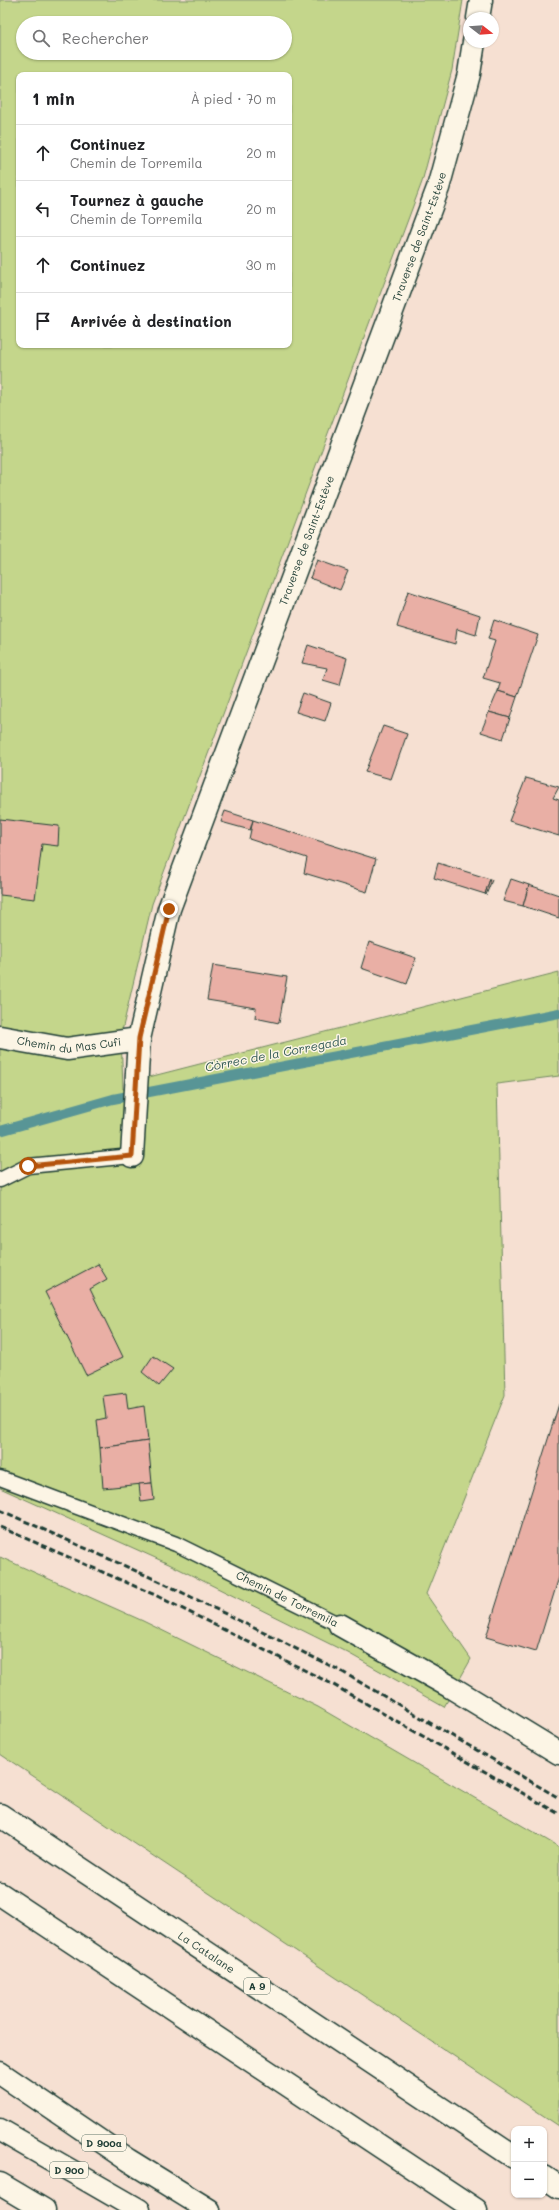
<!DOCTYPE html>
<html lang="fr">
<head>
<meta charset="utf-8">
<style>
	:root { --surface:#fff; --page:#f6f6f6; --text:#202124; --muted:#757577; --line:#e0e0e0 }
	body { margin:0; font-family:Mali,sans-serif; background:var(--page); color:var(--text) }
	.controls { position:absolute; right:12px; bottom:12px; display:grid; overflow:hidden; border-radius:8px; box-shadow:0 1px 3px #0004 }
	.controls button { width:36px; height:36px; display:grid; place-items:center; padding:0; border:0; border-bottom:1px solid var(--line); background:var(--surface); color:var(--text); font:20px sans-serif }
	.compass { position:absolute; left:463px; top:12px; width:36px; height:36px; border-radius:50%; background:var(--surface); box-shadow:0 1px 3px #0004; rotate:107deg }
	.stop { position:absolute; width:12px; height:12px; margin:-9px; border:3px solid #b45309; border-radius:50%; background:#fff }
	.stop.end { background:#b45309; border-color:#fff; box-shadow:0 1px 4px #0008 }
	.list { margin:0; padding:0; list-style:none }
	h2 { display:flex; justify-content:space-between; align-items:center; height:52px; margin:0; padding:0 16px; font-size:17px }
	h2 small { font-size:13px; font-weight:400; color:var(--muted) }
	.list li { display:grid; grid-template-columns:26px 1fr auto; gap:12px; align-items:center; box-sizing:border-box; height:56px; padding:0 16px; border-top:1px solid var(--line) }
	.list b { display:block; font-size:15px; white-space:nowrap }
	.list p { margin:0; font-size:13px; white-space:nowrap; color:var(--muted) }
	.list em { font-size:13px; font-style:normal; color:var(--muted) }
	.icon { flex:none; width:22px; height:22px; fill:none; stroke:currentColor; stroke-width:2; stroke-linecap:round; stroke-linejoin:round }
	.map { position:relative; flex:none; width:559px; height:2210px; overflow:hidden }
	.search { position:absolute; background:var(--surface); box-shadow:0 1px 3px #0004; left:16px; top:16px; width:276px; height:44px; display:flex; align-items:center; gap:10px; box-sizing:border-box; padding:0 14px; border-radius:22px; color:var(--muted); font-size:15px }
	.panel { position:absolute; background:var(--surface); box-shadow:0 1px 3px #0004; left:16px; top:72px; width:276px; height:276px; border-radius:8px }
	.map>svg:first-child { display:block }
	.green { fill:#c4d68b; stroke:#728a60; fill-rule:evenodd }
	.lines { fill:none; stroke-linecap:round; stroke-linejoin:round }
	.stream { stroke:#599596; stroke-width:10 }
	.building { fill:#e9afa5; stroke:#1f3d34 }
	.service-casing { stroke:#1f3d34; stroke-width:17 }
	.minor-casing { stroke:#1f3d34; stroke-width:25 }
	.trunk-casing { stroke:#1f3d34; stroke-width:25 }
	.motorway-casing { stroke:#1f3d34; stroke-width:25 }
	.service { stroke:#fcf5e5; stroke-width:14 }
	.minor { stroke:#fcf5e5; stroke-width:22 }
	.trunk { stroke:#fcf5e5; stroke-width:22 }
	.motorway { stroke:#fcf5e5; stroke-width:22 }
	.rail { stroke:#1f3d34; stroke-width:3; stroke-dasharray:6 3; stroke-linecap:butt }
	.route { stroke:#b45309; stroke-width:5 }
	.labels { text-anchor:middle; stroke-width:3; stroke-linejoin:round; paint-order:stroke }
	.shield { fill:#fcf5e5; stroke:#617469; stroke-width:1 }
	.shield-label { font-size:10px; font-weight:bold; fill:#1f3d34 }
	.street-label { font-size:11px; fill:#1f3d34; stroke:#fcf5e5 }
	.water-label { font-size:12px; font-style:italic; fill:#325a55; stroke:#fcf5e5 }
</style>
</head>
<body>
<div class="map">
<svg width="559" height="2210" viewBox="0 0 559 2210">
	<rect width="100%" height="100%" fill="#f6e0d2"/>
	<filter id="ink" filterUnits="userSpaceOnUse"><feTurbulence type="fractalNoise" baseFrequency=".025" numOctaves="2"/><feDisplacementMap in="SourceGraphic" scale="8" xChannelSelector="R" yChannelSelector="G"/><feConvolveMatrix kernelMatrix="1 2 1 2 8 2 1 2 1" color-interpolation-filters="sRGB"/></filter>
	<g filter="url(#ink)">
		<g class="green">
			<path d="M0,0H463L452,70L422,182L152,904L121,1035L123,1089L149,1077L559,972V1076L497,1084L505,1395L426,1594L471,1659L444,1707L348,1653L171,1565L0,1488ZM23,23H285V53H23ZM19,75H289V345H19Z"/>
			<path d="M0,1557L143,1621L318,1707L559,1847V2126L0,1754Z"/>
		</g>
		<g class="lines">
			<path class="stream" d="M0,1131L113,1099L559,1013"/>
		</g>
		<g class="building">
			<path d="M317,560L348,571L340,590L310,578Z"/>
			<path d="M408,591L480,615L476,635L457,629L455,644L397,627Z"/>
			<path d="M494,620L538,635L517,697L498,691L500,683L483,678L495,641L488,639Z"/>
			<path d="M308,645L347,658L340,685L323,680L327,668L302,663Z"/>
			<path d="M498,691L517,697L510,718L489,712Z"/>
			<path d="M303,693L331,703L325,721L296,712Z"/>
			<path d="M489,712L510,718L503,739L481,732Z"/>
			<path d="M383,726L407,734L391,779L365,772Z"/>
			<path d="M526,778L559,787L553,798L559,800V836L509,821Z"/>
			<path d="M225,811L253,820L250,830L221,822Z"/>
			<path d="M0,819L59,826L58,846L42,844L35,899L0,895Z"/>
			<path d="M253,820L376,859L367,892L304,873L307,858L249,839Z"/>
			<path d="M438,863L490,879L485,894L434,878Z"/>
			<path d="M490,879L492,880L486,895L485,894Z"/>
			<path d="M511,879L529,885L523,906L503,901Z"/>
			<path d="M529,885L559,895V918L523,906Z"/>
			<path d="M369,942L416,958L407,984L361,968Z"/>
			<path d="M213,965L287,977L279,1023L255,1018L256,1008L207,1000Z"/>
			<path d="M98,1264L107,1279L90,1289L123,1357L86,1375L45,1292Z"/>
			<path d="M153,1356L173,1369L159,1386L142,1372Z"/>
			<path d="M126,1393L128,1409L144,1406L148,1441L100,1448L97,1420L106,1418L103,1396Z"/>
			<path d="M559,1404V1577L536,1652L486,1637Z"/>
			<path d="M148,1441L152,1483L103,1488L100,1448Z"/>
			<path d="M152,1483L154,1500L141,1502L139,1484Z"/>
		</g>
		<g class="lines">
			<g class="service-casing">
				<g id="service">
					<path d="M0,1180L28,1166L132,1156"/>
					<path id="s1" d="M0,1478L176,1544L340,1625"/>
				</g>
			</g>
			<g class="minor-casing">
				<g id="minor">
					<path d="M478,18L481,0"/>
					<path id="s2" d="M0,1037L67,1049L139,1039"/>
					<path id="s3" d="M132,1156L139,1039L169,909L438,188L469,74L474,42"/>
					<path d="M340,1625L449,1686L559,1753"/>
				</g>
			</g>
			<g class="trunk-casing">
				<g id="trunk">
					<path d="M0,2073L128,2160L209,2210"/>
					<path d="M0,2130L139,2210"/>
					<path d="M0,2184L44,2210"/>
				</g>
			</g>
			<g class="motorway-casing">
				<g id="motorway">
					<path id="s4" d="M0,1815L514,2157"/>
					<path d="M0,1894L476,2210"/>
					<path d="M544,2177L559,2187"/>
				</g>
			</g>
			<use href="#service" class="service"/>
			<use href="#minor" class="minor"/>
			<use href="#trunk" class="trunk"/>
			<use href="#motorway" class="motorway"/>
			<g class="rail">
				<path d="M0,1510L163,1583L339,1670L559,1798"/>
				<path d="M0,1527L155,1595L330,1683L559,1814"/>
			</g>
		</g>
	</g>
	<g class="lines" filter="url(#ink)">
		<path class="route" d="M28,1166L132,1156L139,1038L169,909"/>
	</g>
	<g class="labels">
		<g class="shield">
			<rect x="244" y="1978" width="26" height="16" rx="3"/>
			<rect x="82" y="2135" width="44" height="16" rx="3"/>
			<rect x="50" y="2162" width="38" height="16" rx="3"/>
		</g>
		<g class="shield-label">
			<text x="257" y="1990">A 9</text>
			<text x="104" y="2147">D 900a</text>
			<text x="69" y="2174">D 900</text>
		</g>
		<g class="street-label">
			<text dy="4" stroke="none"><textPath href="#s3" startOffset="968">Traverse de Saint-Estève</textPath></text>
			<text dy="4" stroke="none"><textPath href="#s3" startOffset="644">Traverse de Saint-Estève</textPath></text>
			<text dy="4" stroke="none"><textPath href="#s2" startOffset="70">Chemin du Mas Cufi</textPath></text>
			<text dy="4" stroke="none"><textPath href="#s1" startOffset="312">Chemin de Torremila</textPath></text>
			<text dy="4" stroke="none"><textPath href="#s4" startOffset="248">La Catalane</textPath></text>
		</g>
		<g class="water-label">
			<text transform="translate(276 1054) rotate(-11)" y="4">Còrrec de la Corregada</text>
		</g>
	</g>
</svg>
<div class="controls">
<button>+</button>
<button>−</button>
</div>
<svg class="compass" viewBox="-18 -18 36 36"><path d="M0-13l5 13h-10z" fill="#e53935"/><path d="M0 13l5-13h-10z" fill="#757577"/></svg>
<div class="stop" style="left:28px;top:1166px"></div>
<div class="stop end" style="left:169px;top:909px"></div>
<div class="search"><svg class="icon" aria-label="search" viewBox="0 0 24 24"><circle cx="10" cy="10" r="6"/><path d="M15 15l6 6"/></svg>Rechercher</div>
<section class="panel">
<h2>1 min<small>À pied · 70 m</small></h2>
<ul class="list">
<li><svg class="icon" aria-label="ahead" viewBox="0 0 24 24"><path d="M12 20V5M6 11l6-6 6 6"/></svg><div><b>Continuez</b><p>Chemin de Torremila</p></div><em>20 m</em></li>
<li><svg class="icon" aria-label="left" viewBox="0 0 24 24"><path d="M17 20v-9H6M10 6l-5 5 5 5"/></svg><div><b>Tournez à gauche</b><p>Chemin de Torremila</p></div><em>20 m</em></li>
<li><svg class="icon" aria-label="ahead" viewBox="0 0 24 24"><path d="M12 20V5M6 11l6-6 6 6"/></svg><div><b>Continuez</b></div><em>30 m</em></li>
<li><svg class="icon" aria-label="arrive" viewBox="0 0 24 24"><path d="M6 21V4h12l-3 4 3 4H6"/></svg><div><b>Arrivée à destination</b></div></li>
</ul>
</section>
</div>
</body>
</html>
